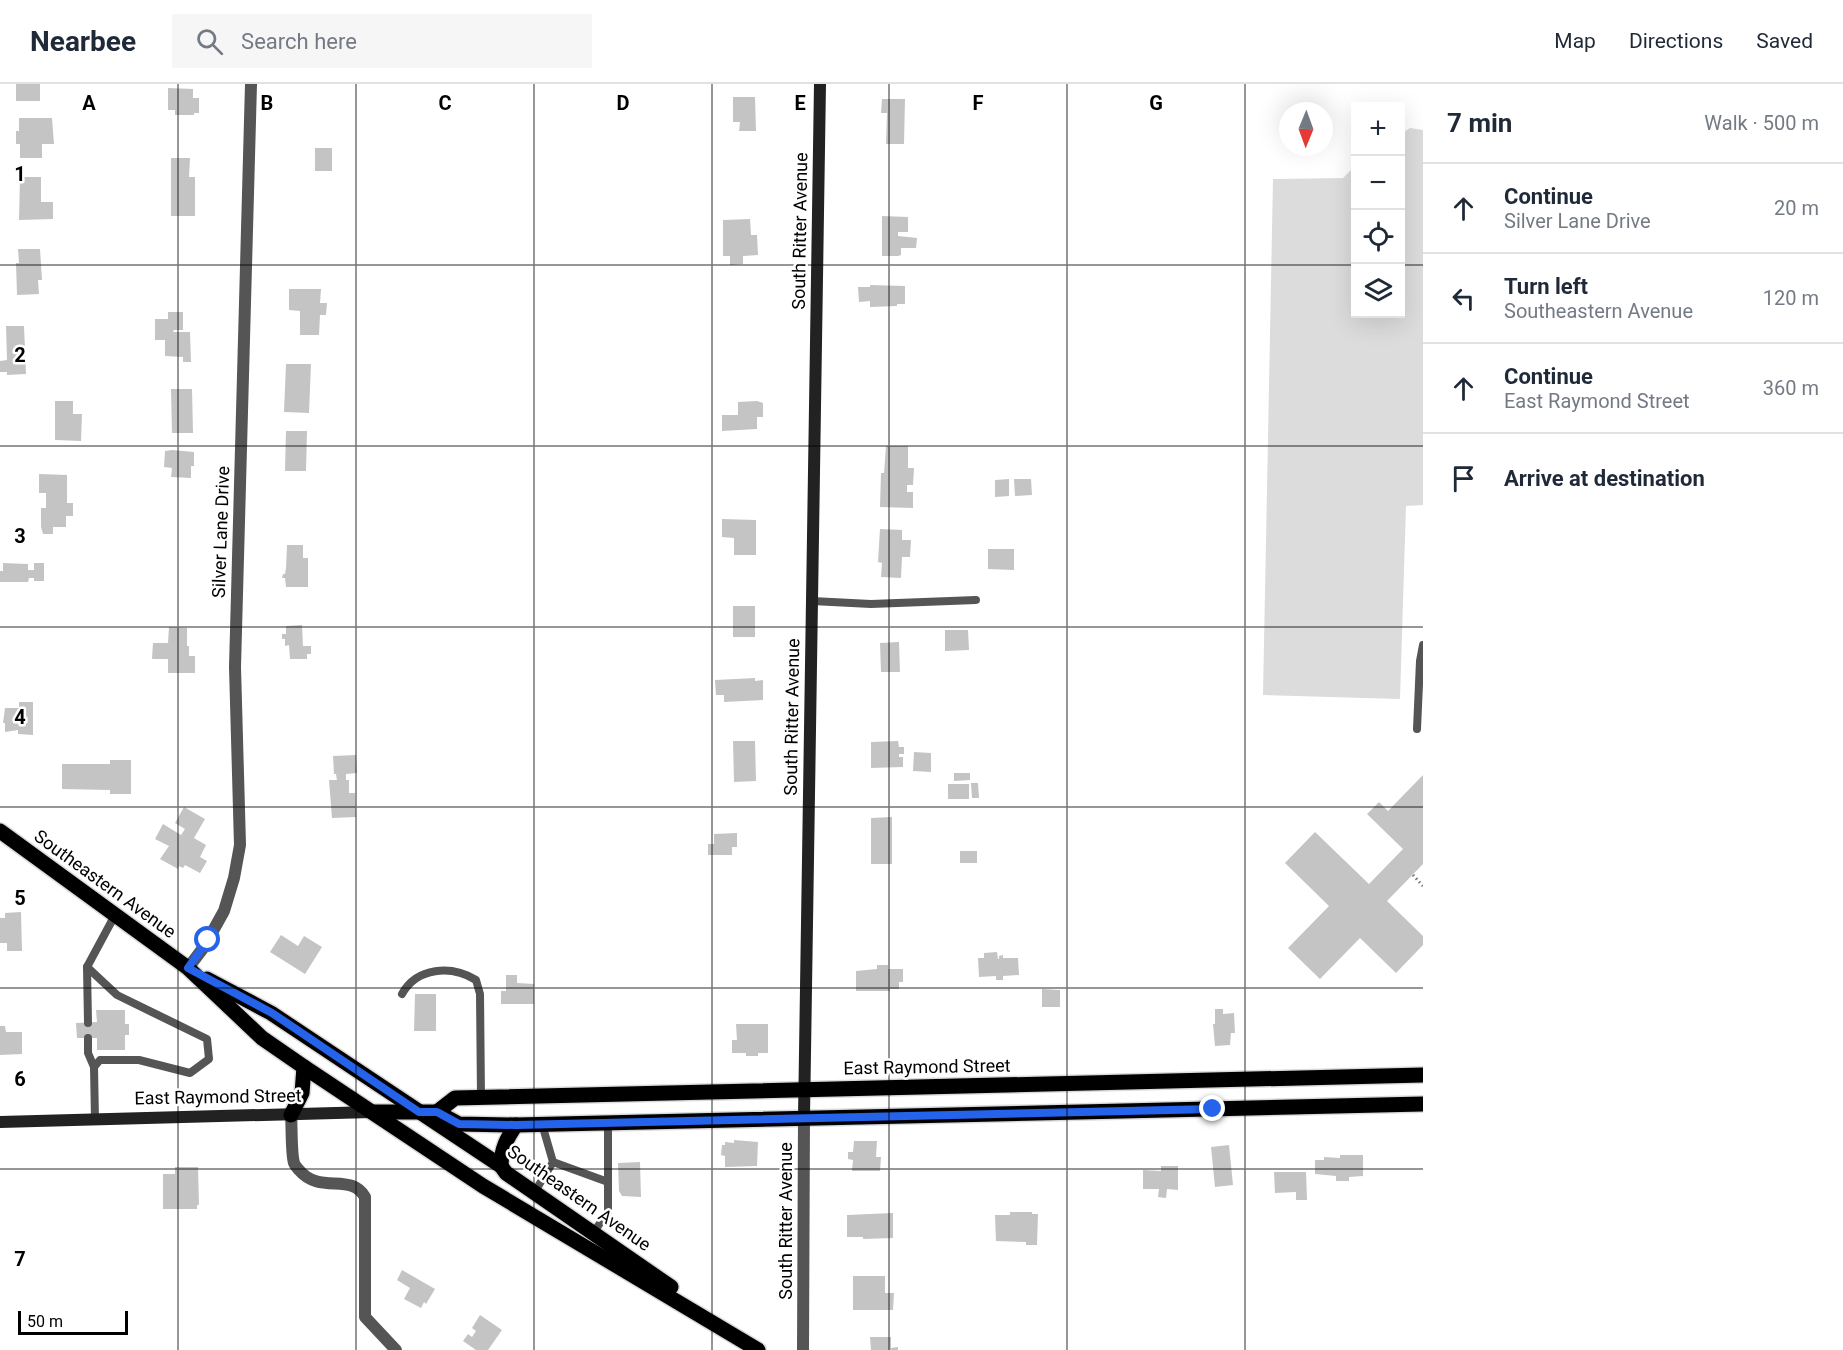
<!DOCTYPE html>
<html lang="en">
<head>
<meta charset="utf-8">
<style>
	:root { --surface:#fff; --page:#f6f6f7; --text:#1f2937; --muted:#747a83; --line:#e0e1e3 }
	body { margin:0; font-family:Roboto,sans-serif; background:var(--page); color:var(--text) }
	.controls { position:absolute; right:18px; top:18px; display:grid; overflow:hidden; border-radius:0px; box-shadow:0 6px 24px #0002 }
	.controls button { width:54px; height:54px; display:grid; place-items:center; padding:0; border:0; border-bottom:2px solid var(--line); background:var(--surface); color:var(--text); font:30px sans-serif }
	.compass { position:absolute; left:1279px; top:18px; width:54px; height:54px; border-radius:50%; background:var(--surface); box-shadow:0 6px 24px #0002; rotate:181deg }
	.scale { position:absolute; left:18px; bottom:15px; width:110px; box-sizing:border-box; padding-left:6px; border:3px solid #000; border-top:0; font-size:16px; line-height:21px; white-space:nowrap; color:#000; -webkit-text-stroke:4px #fff; paint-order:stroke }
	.stop { position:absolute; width:18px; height:18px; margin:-14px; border:4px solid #2563eb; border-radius:50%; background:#fff }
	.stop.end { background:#2563eb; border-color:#fff; box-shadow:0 2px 6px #0008 }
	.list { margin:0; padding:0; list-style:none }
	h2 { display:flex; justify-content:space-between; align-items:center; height:78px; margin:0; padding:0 24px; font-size:26px }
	h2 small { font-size:20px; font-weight:400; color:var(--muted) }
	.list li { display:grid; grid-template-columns:39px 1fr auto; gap:18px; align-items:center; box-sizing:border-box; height:90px; padding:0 24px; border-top:2px solid var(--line) }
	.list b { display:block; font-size:22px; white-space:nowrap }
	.list p { margin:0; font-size:20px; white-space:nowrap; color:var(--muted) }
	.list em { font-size:20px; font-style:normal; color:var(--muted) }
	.icon { flex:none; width:33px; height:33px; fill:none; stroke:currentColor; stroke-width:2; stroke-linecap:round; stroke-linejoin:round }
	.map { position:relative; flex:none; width:1423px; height:1266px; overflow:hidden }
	header { display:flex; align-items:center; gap:36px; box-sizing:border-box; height:84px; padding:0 30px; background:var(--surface); border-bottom:2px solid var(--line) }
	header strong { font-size:28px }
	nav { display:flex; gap:33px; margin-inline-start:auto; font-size:21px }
	.search { width:420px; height:54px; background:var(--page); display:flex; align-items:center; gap:15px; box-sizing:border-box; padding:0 21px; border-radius:0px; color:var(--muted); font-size:22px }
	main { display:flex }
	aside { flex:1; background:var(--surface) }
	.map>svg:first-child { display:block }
	.green { fill:#dcdcdc }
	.building { fill:#c4c4c4 }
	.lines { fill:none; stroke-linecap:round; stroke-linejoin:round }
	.primary-casing { stroke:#dbdbdb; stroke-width:18 }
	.path { stroke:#777; stroke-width:3; stroke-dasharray:1.5 3; stroke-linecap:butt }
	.lane { stroke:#555; stroke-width:8 }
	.street { stroke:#555; stroke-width:12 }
	.secondary { stroke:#222; stroke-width:12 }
	.primary { stroke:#000; stroke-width:15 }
	.route { stroke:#2563eb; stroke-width:8 }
	.grid { fill:none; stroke:#000; stroke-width:1.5; stroke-opacity:0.55 }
	.labels { text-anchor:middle; stroke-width:5; stroke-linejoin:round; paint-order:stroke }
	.street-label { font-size:18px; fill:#000; stroke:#fff }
	.grid-label { font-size:20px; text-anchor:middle; font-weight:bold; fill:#000; stroke:#fff; stroke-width:5; stroke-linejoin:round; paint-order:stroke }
</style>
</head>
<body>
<header>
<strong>Nearbee</strong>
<div class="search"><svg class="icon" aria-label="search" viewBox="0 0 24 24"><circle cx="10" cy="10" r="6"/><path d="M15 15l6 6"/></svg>Search here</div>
<nav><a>Map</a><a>Directions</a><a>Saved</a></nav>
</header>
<main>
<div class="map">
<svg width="1423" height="1266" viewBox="0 0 1423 1266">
	<rect width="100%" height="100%" fill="#fff"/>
	<path class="green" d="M1410,44L1423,46V421L1406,422L1400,615L1263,611L1273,95L1343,94L1355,82L1356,230H1400L1401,50Z"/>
	<g class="building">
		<rect x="16" y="0" width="24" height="17"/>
		<path d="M168,4L193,5V14H199V29H194V31H175V26H168Z"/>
		<path d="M733,13H755L756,47H739L740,38H733Z"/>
		<path d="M882,15H905L904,60H886L887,29H881Z"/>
		<path d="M19,34H52L54,60H42V74H20V60H16V47H19Z"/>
		<rect x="315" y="64" width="17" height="23"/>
		<path d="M171,74H190L189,93H195V132H171Z"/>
		<path d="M20,93H41V118H53V135L19,136Z"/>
		<path d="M882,132L908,133V148H898V152L917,154L916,164H901V171L898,172H882Z"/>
		<path d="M750,135L751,151H757L758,171L743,172V180L730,181V172H723V136Z"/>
		<path d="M18,165H40L42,196H38L39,210L17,211L16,179H19Z"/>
		<path d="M870,201L905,202V220H897V222L870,223V217L859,218L858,203H870Z"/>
		<path d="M289,205H321L320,219H327L326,231H320L319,251H300V227L289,226Z"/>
		<path d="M168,228H183V246H174L173,248H190L191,278H183V273L165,272V256H155V235H168Z"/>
		<path d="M6,242H24L26,290L7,291V288H0V277L7,276Z"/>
		<path d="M286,280H311L309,329L284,328Z"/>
		<path d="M171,305H192L193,349H172Z"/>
		<path d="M55,317H73V330H82L81,357L55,356Z"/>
		<path d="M757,317L763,319V333H757V345L722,347V331H738V318Z"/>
		<path d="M286,347H307L306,387H285Z"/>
		<path d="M886,362H908V384H914L913,401H907V408H913V424L880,423L881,389H884Z"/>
		<path d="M172,366L194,368V382H191V394L171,393L172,384L164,383L165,367Z"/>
		<path d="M39,390L67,391V419H73V432H66V443H53V450H43L41,443V424H46V409H39Z"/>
		<path d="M1009,395V412L995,413V396Z"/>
		<path d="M1014,395H1031L1032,411L1015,412Z"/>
		<path d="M722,435L756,436V471H734V454L722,453Z"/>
		<path d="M880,445L902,446V456H911L910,473H902L901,494L881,493L882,479L878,478Z"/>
		<path d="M287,461H303V474H308V503H286L285,494H282L283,490H285L286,484Z"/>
		<path d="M988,465H1014V486L988,485Z"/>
		<path d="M3,479L28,480V486H34V479H44V497H34V494H29L28,498H0V487H3Z"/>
		<rect x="733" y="522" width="22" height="31"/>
		<path d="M302,541L303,562H311V570H307V575H290L289,561L285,562V555H282V550H286V542Z"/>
		<path d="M169,543L187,544V562H189V572H195V589H168V575H152L153,559H168Z"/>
		<path d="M945,546H968L969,566L945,567Z"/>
		<path d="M899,558L900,588H881L880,559Z"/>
		<path d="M755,594V597L763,596V616L724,618V611H716L715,596Z"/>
		<path d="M19,618H33V651L18,650V646L5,648V639H3L5,624H19Z"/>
		<path d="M733,657H755L756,697L734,698Z"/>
		<path d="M898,657L899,663H904V670H899V673H903V683L871,684V658Z"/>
		<path d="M914,668L931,669V688L913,687Z"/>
		<path d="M356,671L357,689L346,690V696H349V709H355L356,733L332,734L329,696H337L336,690H334L333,672Z"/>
		<path d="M110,676H131V710H110V706L62,705V680H110Z"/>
		<path d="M954,689H970V696L954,697Z"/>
		<path d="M1423,691V780L1387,817L1423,852V861L1396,889L1360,854L1320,895L1288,864L1329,822L1285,779L1315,748L1369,800L1403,765L1367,730L1379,718L1388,727Z"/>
		<path d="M971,699H978L979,714H972Z"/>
		<rect x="948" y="700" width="21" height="15"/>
		<path d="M184,723L205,735L194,754L206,761L200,773L207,777L200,789L185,781L183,784L179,782L178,785L160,775L169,762L155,755L163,740L181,751L185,745L175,739Z"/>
		<path d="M892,733V780H871V734Z"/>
		<path d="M737,749V763H732V771H708V760H714V750Z"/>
		<rect x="960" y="767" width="17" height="12"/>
		<path d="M21,828L22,867H7V859H0V834H5V829Z"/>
		<path d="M281,851L298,862L304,852L322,863L305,890L270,868Z"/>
		<path d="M997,868L998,875H999V872L1003,871V874H1018L1019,891L1003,892V896H996V892L979,893L978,874H984V869Z"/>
		<path d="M877,881H888V885H903V898H899V905H890V907H856V887L877,885Z"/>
		<path d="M506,891H517V899L534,900V920H501V907H506Z"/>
		<path d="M1042,905L1060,906V923H1042Z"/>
		<path d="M415,910H436V947H414Z"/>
		<path d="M1215,925H1223V930L1234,929L1235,949H1231L1230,961L1215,962L1213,940H1215Z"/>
		<path d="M96,926H125V940H129V951H125V966H97V954H77L76,939L97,938Z"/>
		<path d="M736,940H768V969H758V972H746V969H732V956H737Z"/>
		<path d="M0,942H5L6,948H22V970L0,971Z"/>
		<path d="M734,1056L758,1058L757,1082L725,1083V1072L721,1071L722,1061H725V1058L734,1059Z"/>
		<path d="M854,1057H877L876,1073H881L880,1087H852L853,1076L848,1075V1068H853Z"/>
		<path d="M1229,1061L1233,1101L1215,1103L1211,1063Z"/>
		<path d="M1340,1071H1363V1092L1349,1093V1097H1336V1092L1315,1090V1076H1324V1073L1340,1074Z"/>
		<path d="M640,1078L641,1113L622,1112L619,1107L618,1079Z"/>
		<path d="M1161,1082H1178V1106L1167,1105L1166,1114L1158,1113L1159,1105H1143V1086L1161,1087Z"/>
		<path d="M175,1083H198L199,1121H197V1125H163V1090H175Z"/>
		<path d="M1274,1088H1306L1307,1116H1296V1108L1275,1109Z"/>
		<path d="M1010,1128H1032V1130H1038L1037,1161H1026V1158L996,1157L995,1131H1010Z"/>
		<path d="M893,1129V1154L863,1155V1153H847V1131Z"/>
		<path d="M402,1186L435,1205L426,1220L424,1218L421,1224L404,1215L410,1204L397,1196Z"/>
		<path d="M853,1192H885V1209H894L893,1226H853Z"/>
		<path d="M480,1231L502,1246L488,1266H476L463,1257L468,1250L472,1253L476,1247L472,1244Z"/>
		<path d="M870,1253H891V1264L898,1263V1266H871Z"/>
	</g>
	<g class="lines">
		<g class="primary-casing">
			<g id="primary">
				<path d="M0,747L188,884L262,954L304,983L483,1102L758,1266"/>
				<path d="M207,895L271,929L501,1082L506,1089L671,1203"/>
				<path d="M372,1028H437L459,1040L516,1041L1423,1020"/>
				<path d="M437,1028L455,1014L1423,991"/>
				<path d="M291,1031L302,1009L304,983"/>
				<path d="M501,1082C501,1065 507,1054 516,1041"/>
			</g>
		</g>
		<path class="path" d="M1413,791L1423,802"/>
		<g class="lane">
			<path d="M812,517L871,520L976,516"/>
			<path d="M1417,645L1420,577L1423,561"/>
			<path d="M87,883L88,939"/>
			<path d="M402,910C417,883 451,881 476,896L480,910L481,1013"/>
			<path d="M88,954V969L94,983"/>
			<path d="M95,1036L94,983L100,976H139L190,989L209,975L207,955L117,911L87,883L115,831"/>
			<path d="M553,1078L608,1098"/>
			<path d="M534,1109L553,1078L542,1040"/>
			<path d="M593,1149L608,1128V1038"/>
		</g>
		<g class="street">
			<path d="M188,884L204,863L224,827L234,794L240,761L235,583L251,0"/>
			<path d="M291,1031C292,1043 291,1069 294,1079C294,1080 298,1085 299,1086C320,1111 351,1088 365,1113V1233L396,1266"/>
			<path d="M803,1266L804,1033"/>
		</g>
		<g class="secondary">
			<path d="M804,1033L820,0"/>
			<path d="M0,1038L372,1028"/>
		</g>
		<use href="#primary" class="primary"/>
	</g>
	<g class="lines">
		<path class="route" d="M208,856L188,884L272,929L419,1028H437L459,1040L516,1041L1213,1025"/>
	</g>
	<path class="grid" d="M178,0V1266M356,0V1266M534,0V1266M712,0V1266M889,0V1266M1067,0V1266M1245,0V1266M0,181H1356M1400,181H1423M0,362H1423M0,543H1423M0,723H1423M0,904H1423M0,1085H1423"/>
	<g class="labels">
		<g class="street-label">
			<text transform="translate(800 147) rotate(-89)" y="6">South Ritter Avenue</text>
			<text transform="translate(221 448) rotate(-88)" y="6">Silver Lane Drive</text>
			<text transform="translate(792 633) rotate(-89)" y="6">South Ritter Avenue</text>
			<text transform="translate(105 800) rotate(36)" y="6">Southeastern Avenue</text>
			<text transform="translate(927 983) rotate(-1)" y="6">East Raymond Street</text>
			<text transform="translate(218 1013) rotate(-1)" y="6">East Raymond Street</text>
			<text transform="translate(579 1114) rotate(35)" y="6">Southeastern Avenue</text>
			<text transform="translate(786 1137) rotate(-90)" y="6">South Ritter Avenue</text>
		</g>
	</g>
	<g class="grid-label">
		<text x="89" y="26">A</text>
		<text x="267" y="26">B</text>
		<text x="445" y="26">C</text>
		<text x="623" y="26">D</text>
		<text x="800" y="26">E</text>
		<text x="978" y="26">F</text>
		<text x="1156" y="26">G</text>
		<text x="20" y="97">1</text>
		<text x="20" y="278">2</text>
		<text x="20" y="459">3</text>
		<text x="20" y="640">4</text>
		<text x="20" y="821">5</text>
		<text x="20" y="1002">6</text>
		<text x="20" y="1182">7</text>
	</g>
</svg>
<div class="controls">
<button>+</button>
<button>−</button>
<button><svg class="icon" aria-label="locate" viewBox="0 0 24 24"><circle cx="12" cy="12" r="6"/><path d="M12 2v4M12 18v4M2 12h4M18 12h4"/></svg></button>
<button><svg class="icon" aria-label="layers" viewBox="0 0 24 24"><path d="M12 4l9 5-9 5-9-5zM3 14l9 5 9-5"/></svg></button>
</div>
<svg class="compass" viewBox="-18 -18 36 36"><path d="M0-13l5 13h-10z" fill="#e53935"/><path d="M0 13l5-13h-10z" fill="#747a83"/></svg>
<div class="scale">50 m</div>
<div class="stop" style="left:208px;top:856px"></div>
<div class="stop end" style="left:1213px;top:1025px"></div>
</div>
<aside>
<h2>7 min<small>Walk · 500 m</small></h2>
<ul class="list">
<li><svg class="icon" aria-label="ahead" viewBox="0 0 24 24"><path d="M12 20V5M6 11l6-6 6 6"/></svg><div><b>Continue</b><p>Silver Lane Drive</p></div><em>20 m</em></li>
<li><svg class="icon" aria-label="left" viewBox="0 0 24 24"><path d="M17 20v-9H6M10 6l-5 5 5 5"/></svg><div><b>Turn left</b><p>Southeastern Avenue</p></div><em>120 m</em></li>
<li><svg class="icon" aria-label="ahead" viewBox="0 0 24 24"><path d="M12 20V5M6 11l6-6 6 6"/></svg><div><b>Continue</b><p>East Raymond Street</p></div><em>360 m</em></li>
<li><svg class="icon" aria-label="arrive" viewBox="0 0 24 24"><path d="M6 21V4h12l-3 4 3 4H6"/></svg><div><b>Arrive at destination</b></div></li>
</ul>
</aside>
</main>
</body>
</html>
